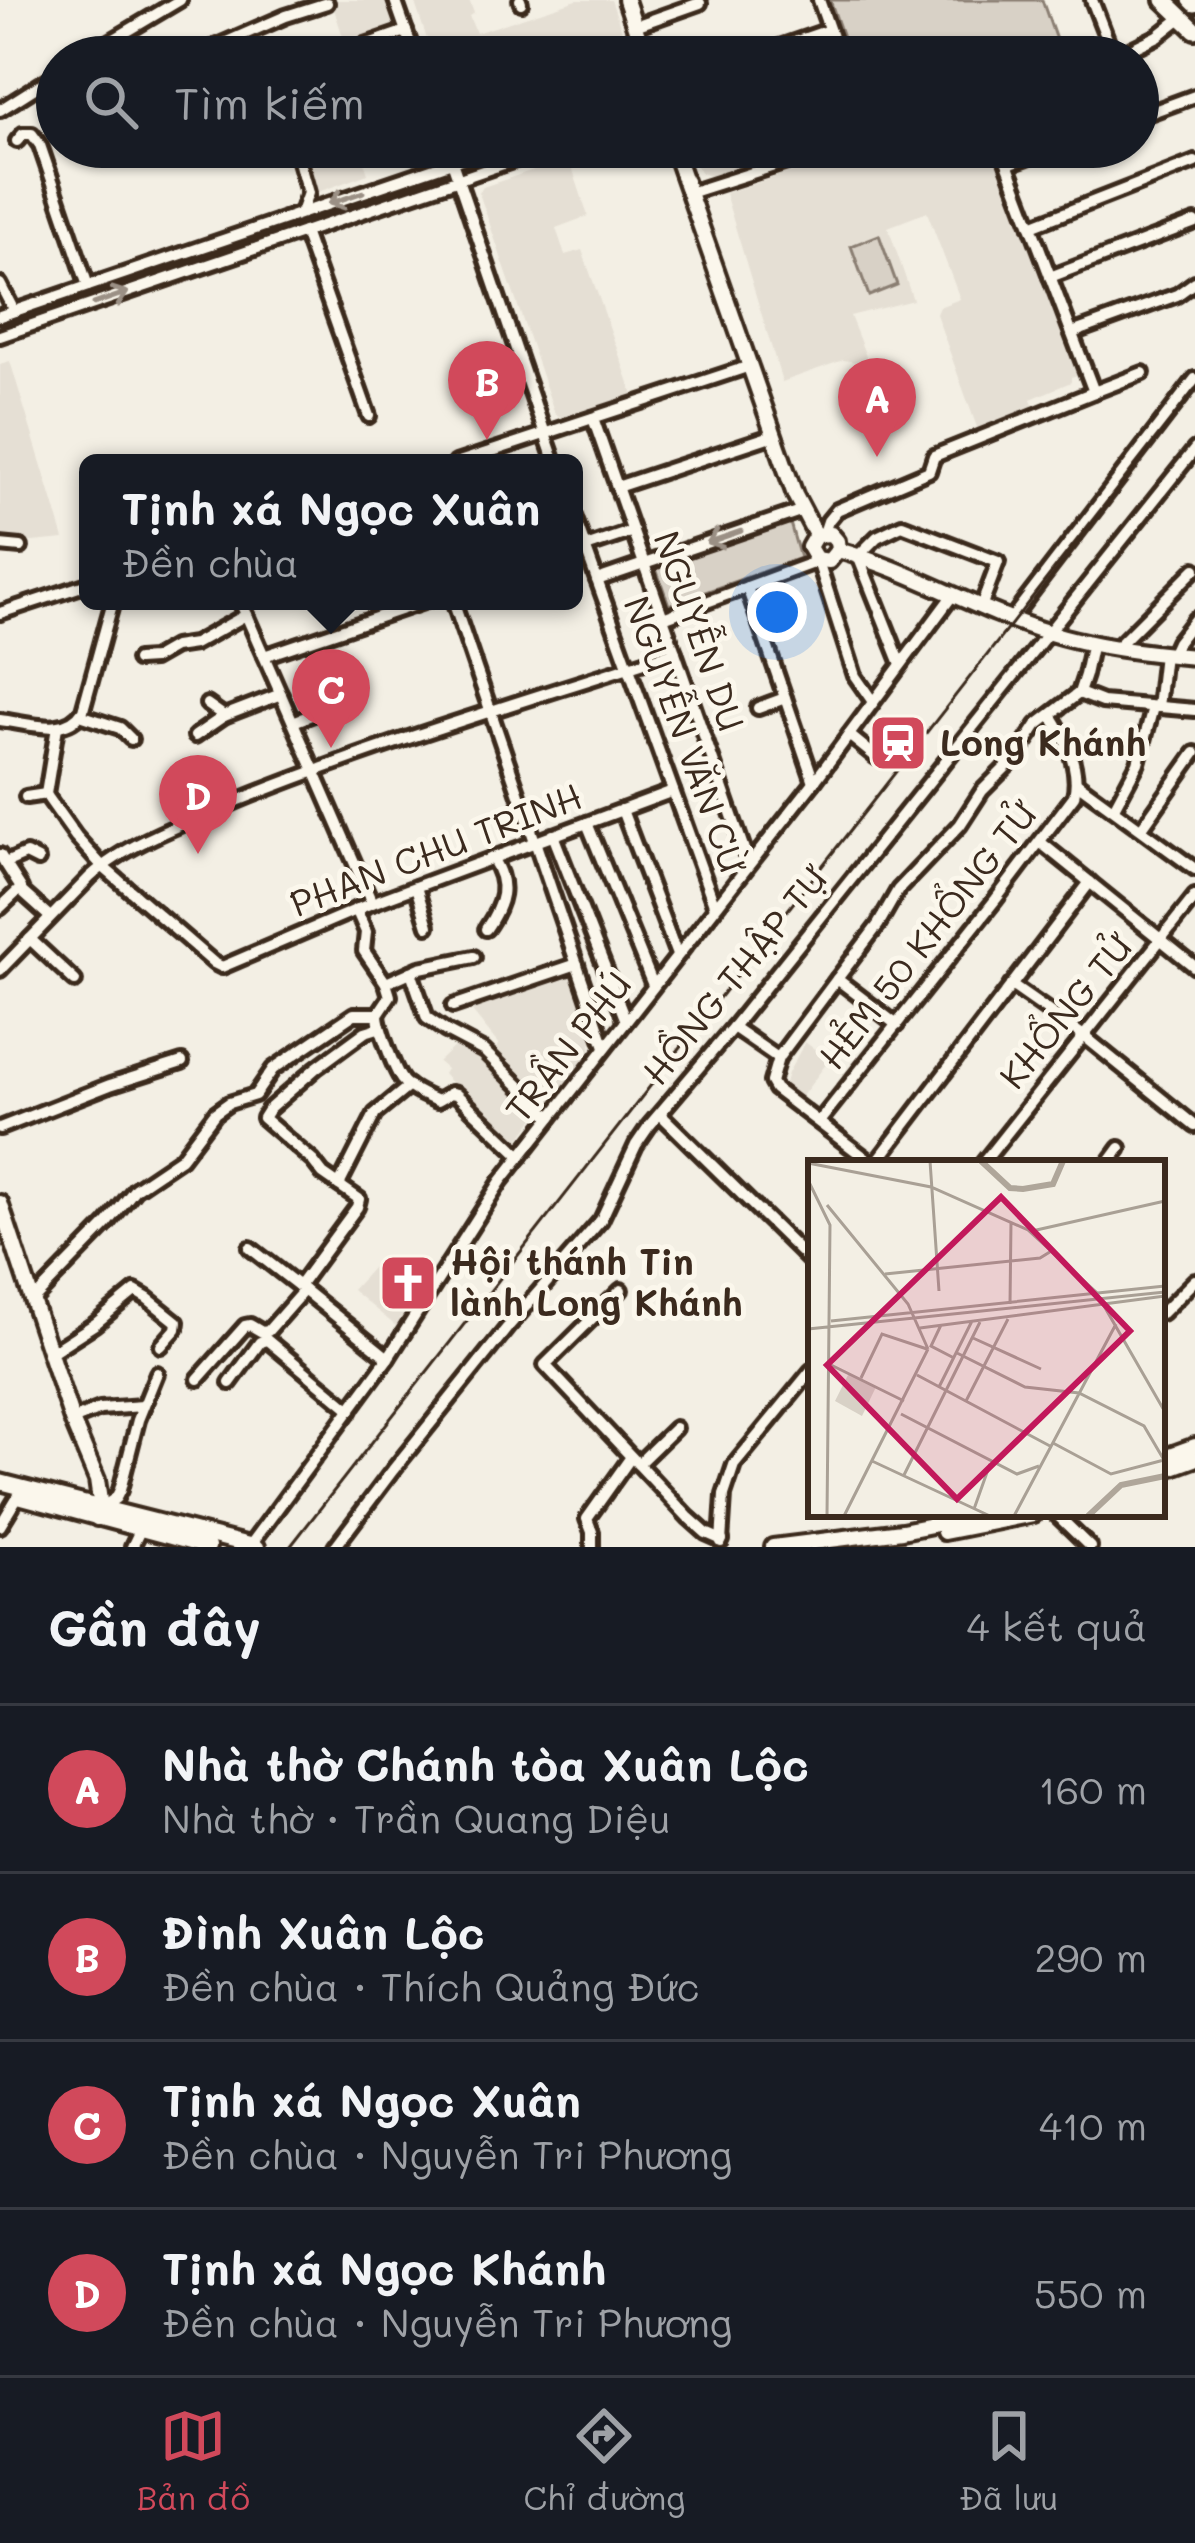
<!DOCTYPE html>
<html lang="vi">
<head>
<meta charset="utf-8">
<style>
	:root { --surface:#171b24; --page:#20242c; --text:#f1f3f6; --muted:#9ea1a6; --line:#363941; --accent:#d1495b }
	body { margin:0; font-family:Mali,sans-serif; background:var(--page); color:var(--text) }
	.you { position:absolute; left:777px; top:612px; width:42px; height:42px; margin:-30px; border:9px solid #fff; border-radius:50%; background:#1a73e8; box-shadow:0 0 0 18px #1a73e833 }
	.badge { display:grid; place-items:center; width:78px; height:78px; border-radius:50%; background:var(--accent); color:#fff; font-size:39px; font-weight:700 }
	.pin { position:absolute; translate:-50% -99px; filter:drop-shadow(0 3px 6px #0008) }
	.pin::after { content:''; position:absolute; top:63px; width:42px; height:36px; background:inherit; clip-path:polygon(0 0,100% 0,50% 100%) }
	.popup { position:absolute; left:79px; top:454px; width:504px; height:156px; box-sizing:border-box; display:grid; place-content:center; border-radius:18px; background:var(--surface); filter:drop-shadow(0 3px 9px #0005); font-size:39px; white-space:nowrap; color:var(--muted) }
	.popup b { font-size:45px; color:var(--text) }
	.popup::after { content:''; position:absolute; left:50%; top:100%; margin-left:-24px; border:24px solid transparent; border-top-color:var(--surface) }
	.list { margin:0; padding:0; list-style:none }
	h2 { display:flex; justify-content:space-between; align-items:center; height:156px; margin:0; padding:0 48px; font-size:51px }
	h2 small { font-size:39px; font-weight:400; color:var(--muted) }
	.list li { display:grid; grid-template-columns:78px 1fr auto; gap:36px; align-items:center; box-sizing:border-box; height:168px; padding:0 48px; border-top:3px solid var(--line) }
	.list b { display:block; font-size:45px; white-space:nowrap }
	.list p { margin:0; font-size:39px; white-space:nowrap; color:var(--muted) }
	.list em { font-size:39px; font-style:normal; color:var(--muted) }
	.icon { flex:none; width:66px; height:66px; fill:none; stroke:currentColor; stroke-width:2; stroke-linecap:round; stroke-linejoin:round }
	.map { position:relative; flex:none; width:1195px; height:1547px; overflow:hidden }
	.search { position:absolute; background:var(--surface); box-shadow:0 3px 9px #0004; left:36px; right:36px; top:36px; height:132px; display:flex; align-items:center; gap:30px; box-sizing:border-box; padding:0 42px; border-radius:66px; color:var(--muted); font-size:45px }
	.sheet { height:828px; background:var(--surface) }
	nav { display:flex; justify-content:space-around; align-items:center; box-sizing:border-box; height:168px; border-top:3px solid var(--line); background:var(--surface); font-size:33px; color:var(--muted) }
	nav a { display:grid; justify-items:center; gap:6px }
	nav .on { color:var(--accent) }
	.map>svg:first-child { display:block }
	.built { fill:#e5dfd4 }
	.green { fill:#d8d1c6; stroke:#8a7e72; stroke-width:3 }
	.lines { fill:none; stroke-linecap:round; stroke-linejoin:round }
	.minor-casing { stroke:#3b2a1e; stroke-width:20 }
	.major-casing { stroke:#3b2a1e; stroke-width:22 }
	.highway-casing { stroke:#3b2a1e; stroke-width:24 }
	.minor { stroke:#fbf7ec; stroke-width:10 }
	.major { stroke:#fbf7ec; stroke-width:14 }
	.highway { stroke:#fbf7ec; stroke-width:15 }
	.rail { stroke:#3b2a1e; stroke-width:3 }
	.oneway { stroke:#9b9085 }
	.labels { text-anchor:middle; stroke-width:10; stroke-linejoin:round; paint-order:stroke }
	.street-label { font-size:36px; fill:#3b2a1e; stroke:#fbf7ec }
	.poi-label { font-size:36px; font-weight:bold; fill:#3b2a1e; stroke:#fbf7ec; text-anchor:start }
	.inset-river { fill:none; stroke:#afa69a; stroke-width:6 }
	.inset-road { fill:none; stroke:#a9a095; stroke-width:3 }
	.view { fill:#c2185b; fill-opacity:0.15; stroke:#c2185b; stroke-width:6 }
	.inset-edge { fill:none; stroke:#3b2a1e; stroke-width:6 }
</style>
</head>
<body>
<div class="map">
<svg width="1195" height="1547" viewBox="0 0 1195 1547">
	<rect width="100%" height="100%" fill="#f3efe4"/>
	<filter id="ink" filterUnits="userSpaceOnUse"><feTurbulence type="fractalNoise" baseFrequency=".00833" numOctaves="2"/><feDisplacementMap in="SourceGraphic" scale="24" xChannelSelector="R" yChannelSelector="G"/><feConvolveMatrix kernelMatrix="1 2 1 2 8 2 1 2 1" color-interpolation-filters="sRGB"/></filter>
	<g filter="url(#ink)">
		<g class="built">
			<path d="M331,0H388L399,31L347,49Z"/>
			<path d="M418,0H469L474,13L469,16L476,33L577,0H611L631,57H433L416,6Z"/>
			<path d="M302,147H359L368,174L318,192Z"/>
			<path d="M690,147H812L714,177L701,173L696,166Z"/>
			<path d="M867,147H997L1053,302L1083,373L1071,377V382L1031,399L1035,411L979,433L936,314L939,307L960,299L927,212L888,227L913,300L850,316L869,364L843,360L782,382L725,193Z"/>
			<path d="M569,158L588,216L556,228L565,255L582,250L633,394L563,418L555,414L479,193L483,187Z"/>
			<path d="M10,361L64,539L33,542L0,539V364Z"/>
			<path d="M574,976L592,1038L590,1050L547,1106L491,1053L499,1045L471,1010Z"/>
			<path d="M459,1042L473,1047L539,1112L513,1148L443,1074L446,1069L438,1062Z"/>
			<path d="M805,1042L829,1060L800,1099L784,1086L788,1073Z"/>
			<path d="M373,1267L412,1300L396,1326L352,1290Z"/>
		</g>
		<g class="green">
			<path d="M830,0H1042L1062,57H850Z"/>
			<path d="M879,235L897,285L869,296L851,246Z"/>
			<path d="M790,523L800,558L669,605L655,566Z"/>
		</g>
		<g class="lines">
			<g class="minor-casing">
				<g id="minor">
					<path d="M395,0L415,57"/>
					<path d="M520,0L521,3"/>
					<path d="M819,0L839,57"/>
					<path d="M1092,0L1114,57"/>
					<path d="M635,26L700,3"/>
					<path d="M84,57L180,0"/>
					<path d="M192,57L286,16L327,3"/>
					<path d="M331,57L406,31"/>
					<path d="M751,57L829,30"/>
					<path d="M795,57L833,43"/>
					<path d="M1115,57L1158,36L1182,17"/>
					<path d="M0,110L57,74"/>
					<path d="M1138,117L1195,96"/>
					<path d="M17,141L23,134H32L40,145L88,286"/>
					<path d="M295,147L308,193L301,213"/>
					<path d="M447,147L555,463"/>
					<path d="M1008,164L1056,147"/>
					<path d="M689,193L834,147"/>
					<path d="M1031,226L1195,162"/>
					<path d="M304,232L369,416"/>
					<path d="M1050,277L1195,222"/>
					<path d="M0,284L14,311"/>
					<path d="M0,316L496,147"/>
					<path d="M1072,333L1177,295L1195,282"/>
					<path d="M0,336L553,147"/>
					<path d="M1094,392L1143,373"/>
					<path d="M593,418L749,864"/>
					<path d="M456,463L750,366"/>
					<path d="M617,487L774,435"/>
					<path d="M574,516L715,907"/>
					<path d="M824,533L828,521L837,510L929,471L934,456L1094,392L1001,147"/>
					<path d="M0,545L21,547"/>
					<path d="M574,551L633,531"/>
					<path d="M597,580L803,510"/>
					<path d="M747,587L814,782"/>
					<path d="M240,601L372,903"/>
					<path d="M453,601L605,1047"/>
					<path d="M0,613L88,584"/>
					<path d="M663,618L818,561L855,676L873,702"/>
					<path d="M1011,619L1195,379"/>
					<path d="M1117,647L1195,569"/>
					<path d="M1171,655L1177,642L1195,619"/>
					<path d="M264,656L426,601"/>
					<path d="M137,660L153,659L174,647L194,644L246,615"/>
					<path d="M901,664L858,556L877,537L902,525L998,562L981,607"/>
					<path d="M1079,693L1102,702L1195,710"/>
					<path d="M207,704L224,716"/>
					<path d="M1158,707L1164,654"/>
					<path d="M758,708L785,698"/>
					<path d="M80,715L120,728L131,739"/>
					<path d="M0,720C28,723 66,738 83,710L113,601"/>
					<path d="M293,722L340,704"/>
					<path d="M57,727L46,794L49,799L76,837L102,866L214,963L222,967L372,903L673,791"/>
					<path d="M849,735L876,757"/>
					<path d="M195,736L224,716L281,694"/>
					<path d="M1077,783L1195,869"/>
					<path d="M26,797L46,794"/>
					<path d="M1114,808L1138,763L1153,707"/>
					<path d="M622,810L677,955"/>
					<path d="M587,823L653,985"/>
					<path d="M1142,828L1195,753"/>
					<path d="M553,835L626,1021"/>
					<path d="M1040,842L1195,967"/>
					<path d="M0,855L21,888L0,908"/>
					<path d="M5,863L26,854L38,860"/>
					<path d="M416,887L428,926"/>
					<path d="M21,891L50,917"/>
					<path d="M356,909L366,932L364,951L386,983L390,996L378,1014"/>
					<path d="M486,929C503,904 510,885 492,858"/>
					<path d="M30,939L75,981"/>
					<path d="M0,970L90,877C127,843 190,821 237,801C380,743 529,700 675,652"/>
					<path d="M411,972L427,1018L446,1031L484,1051L551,1117"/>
					<path d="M837,979L878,925L898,890L960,825L982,791L1016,757L1037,725L1079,693L1085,675L1092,642"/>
					<path d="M386,983L420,968L474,957"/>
					<path d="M1011,985L1084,1036L1195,1126"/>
					<path d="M453,1006L577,964"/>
					<path d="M733,1027L778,1058L771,1082L775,1089L872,1163"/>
					<path d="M378,1028L365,1032L316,1068L268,1110L263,1118L313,1161L323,1174L359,1199L357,1207L299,1286L388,1358"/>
					<path d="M778,1058L837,979L897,1025"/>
					<path d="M660,1114L811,1262"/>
					<path d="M819,1122L996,899L1074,796C1081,769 1065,737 1051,715"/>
					<path d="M0,1128L110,1085L182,1062"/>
					<path d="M876,1163L1090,882"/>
					<path d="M983,1163L1195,896"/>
					<path d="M1109,1163L1120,1148"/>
					<path d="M339,1185L375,1114L409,1086"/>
					<path d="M250,1248L299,1286"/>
					<path d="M621,1290L545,1365L688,1517L706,1533L722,1540"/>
					<path d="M32,1301L107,1224L135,1189L181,1158L215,1113L229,1103L255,1095L273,1069L354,1014H378C378,1026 394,1069 402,1080C410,1090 426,1096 437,1101L451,1093L456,1094L521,1156"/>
					<path d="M1162,1313L1195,1280"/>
					<path d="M50,1353L95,1324L135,1291L147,1298L177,1322L176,1329L161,1346"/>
					<path d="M198,1379L245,1326L250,1325L262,1332L268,1331L304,1290"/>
					<path d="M230,1383L260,1342L267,1340L351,1410"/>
					<path d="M72,1420L100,1409L143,1406"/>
					<path d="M638,1464L675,1428"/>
					<path d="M101,1508L116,1498L120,1490L138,1420L157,1373"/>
					<path d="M1056,1514L1090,1547"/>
					<path d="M0,1526L21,1491"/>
					<path d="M721,1542L724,1495L734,1465L811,1371"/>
					<path d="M132,1547L144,1522"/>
					<path d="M249,1547L388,1358L501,1181L814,782L952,596"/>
					<path d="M335,1547L393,1470L507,1328L601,1220L636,1145L649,1126L733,1027L1195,449"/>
					<path d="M592,1547V1532L587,1519L631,1457"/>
				</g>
			</g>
			<g class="major-casing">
				<g id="major">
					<path d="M626,0L645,57"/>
					<path d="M673,147L795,495L816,535"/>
					<path d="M816,535L809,547L816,559L829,561L838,550"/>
					<path d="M816,535L831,534L837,541L838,550"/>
					<path d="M838,550C910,570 976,610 1047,632C1094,647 1146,653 1195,657"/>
					<path d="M0,1203L72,1420L97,1480L101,1508L97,1518"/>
					<path d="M1162,1458L1195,1446"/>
					<path d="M1162,1471L1195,1459"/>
					<path d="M0,1482L257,1547"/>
					<path d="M22,1497L208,1547"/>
					<path d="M944,1532L1034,1514"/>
					<path d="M773,1547L902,1531L987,1514"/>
				</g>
			</g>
			<g class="highway-casing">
				<g id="highway">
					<path d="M1164,0L1195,30"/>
					<path d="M1191,0L1195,4"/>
				</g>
			</g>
			<use href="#minor" class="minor"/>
			<use href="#major" class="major"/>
			<use href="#highway" class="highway"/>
			<path class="rail" d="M290,1547L1195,389"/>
		</g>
		<defs><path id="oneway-shaft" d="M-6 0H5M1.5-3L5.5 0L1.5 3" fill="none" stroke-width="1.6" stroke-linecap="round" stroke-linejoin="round" transform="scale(3)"/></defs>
		<g class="oneway">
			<use href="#oneway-shaft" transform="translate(346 198) rotate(161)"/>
			<use href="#oneway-shaft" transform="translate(111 298) rotate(-19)"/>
			<use href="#oneway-shaft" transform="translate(724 537) rotate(161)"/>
		</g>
	</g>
	<defs>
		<g id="station-square" transform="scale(3)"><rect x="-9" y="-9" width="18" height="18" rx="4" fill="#d1495b" stroke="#fbf7ec"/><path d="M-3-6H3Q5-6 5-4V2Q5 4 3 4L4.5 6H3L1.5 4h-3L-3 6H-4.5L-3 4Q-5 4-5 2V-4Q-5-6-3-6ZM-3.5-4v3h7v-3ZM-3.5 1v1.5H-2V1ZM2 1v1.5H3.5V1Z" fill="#fff"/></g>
		<g id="church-square" transform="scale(3)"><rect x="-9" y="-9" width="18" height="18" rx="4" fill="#d1495b" stroke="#fbf7ec"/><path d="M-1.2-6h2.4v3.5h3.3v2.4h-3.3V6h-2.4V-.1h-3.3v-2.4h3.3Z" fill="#fff"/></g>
	</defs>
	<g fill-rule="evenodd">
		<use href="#station-square" x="898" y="743"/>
		<use href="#church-square" x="408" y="1283"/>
	</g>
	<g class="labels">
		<g class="street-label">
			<text transform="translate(699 631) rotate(71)" y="13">NGUYỄN DU</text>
			<text transform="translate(685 735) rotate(70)" y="13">NGUYỄN VĂN CỪ</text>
			<text transform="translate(436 850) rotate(-21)" y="13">PHAN CHU TRINH</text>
			<text transform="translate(928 935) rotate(-52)" y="13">HẺM 50 KHỔNG TỬ</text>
			<text transform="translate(735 975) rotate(-51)" y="13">HỒNG THẬP TỰ</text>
			<text transform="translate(1066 1011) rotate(-51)" y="13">KHỔNG TỬ</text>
			<text transform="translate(568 1047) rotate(-52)" y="13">TRẦN PHÚ</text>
		</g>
		<g class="poi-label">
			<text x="940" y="756">Long Khánh</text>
			<text x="450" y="1275">Hội thánh Tin<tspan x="450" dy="41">lành Long Khánh</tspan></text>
		</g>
	</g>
	<g transform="translate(808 1160)">
		<rect width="357" height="357" fill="#f3efe4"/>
		<path d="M41,213L68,227L54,256L27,241Z" fill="#d8d1c6"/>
		<path class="inset-river" d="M173,1L202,28L215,29L245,24L255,1M280,356L313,325L357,316"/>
		<path class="inset-road" d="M122,1L131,131M0,3L123,27L220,70L288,132L357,252M0,20L22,65L19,356M19,45L100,144L120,189M224,71L357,41M77,114L232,98L245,90M202,144L203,62M23,161L357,126M133,165L123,186L146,198M112,168L357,136M0,169L357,132M165,178L233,209M149,193L217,227L271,233L336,266L356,300M23,205L96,241M109,215L242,286M53,218L74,174L119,189M131,227L164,161M158,241L200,159M93,254L209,314L231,306M245,283L303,314L356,300M64,301L182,356M96,315L172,162M166,349L182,304M36,356L120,189M206,356L308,164"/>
		<path class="view" d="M193,37L322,171L149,339L19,205Z"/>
		<rect width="357" height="357" class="inset-edge"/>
	</g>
</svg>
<div class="you"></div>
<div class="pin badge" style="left:877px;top:457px">A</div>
<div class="pin badge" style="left:487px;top:440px">B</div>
<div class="pin badge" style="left:331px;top:748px">C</div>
<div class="popup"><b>Tịnh xá Ngọc Xuân</b>Đền chùa</div>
<div class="pin badge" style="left:198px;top:854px">D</div>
<div class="search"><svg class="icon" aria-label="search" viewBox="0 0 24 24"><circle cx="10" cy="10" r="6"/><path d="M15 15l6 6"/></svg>Tìm kiếm</div>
</div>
<section class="sheet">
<h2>Gần đây<small>4 kết quả</small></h2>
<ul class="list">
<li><span class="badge">A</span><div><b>Nhà thờ Chánh tòa Xuân Lộc</b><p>Nhà thờ · Trần Quang Diệu</p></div><em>160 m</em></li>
<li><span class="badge">B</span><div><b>Đình Xuân Lộc</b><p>Đền chùa · Thích Quảng Đức</p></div><em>290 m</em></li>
<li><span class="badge">C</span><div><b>Tịnh xá Ngọc Xuân</b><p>Đền chùa · Nguyễn Tri Phương</p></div><em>410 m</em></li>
<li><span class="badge">D</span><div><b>Tịnh xá Ngọc Khánh</b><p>Đền chùa · Nguyễn Tri Phương</p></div><em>550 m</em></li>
</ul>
</section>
<nav>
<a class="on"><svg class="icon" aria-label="map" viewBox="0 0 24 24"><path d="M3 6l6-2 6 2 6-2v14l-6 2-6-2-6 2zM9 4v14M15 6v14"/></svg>Bản đồ</a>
<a><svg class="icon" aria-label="directions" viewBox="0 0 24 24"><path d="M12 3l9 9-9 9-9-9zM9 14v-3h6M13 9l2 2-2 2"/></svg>Chỉ đường</a>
<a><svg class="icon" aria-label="saved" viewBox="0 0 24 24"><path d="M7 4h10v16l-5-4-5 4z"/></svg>Đã lưu</a>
</nav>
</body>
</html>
